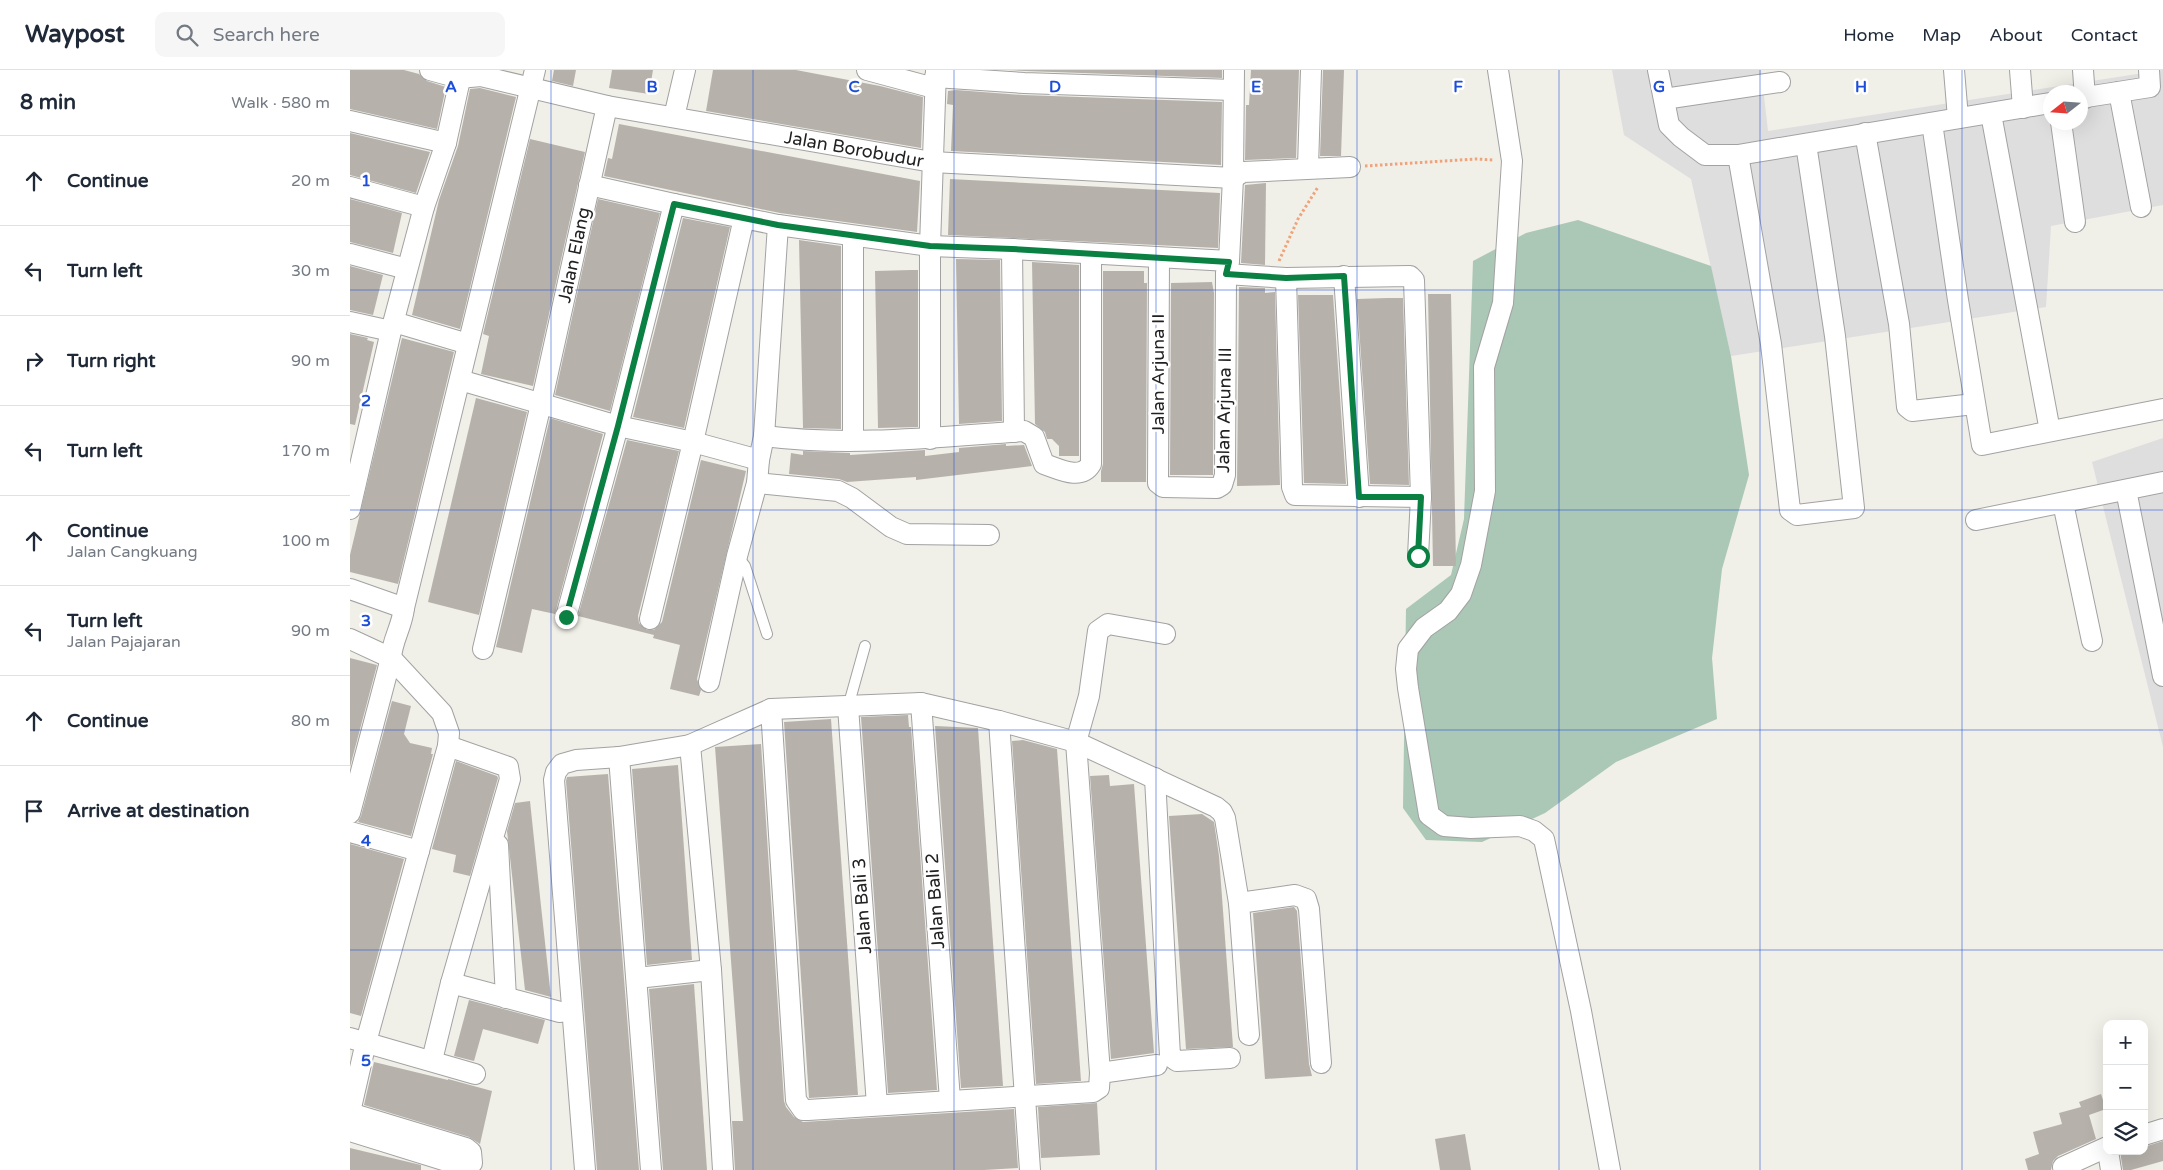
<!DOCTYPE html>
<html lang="en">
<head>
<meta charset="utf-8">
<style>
	:root { --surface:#fff; --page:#f6f6f7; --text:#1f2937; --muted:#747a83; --line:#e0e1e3 }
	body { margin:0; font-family:"Varela Round",sans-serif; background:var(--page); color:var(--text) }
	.controls { position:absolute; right:15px; bottom:15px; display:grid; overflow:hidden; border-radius:10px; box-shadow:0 5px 20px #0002 }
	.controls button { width:45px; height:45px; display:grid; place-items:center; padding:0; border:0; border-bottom:1px solid var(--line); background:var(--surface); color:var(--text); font:25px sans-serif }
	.compass { position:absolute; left:1693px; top:15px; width:45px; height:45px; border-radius:50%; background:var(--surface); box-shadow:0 5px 20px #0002; rotate:253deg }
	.stop { position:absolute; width:15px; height:15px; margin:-11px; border:4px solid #0b8043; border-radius:50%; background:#fff }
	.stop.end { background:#0b8043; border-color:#fff; box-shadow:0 1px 5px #0008 }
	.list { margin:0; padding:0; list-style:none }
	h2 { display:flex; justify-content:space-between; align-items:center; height:65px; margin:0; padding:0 20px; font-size:21px }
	h2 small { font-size:16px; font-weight:400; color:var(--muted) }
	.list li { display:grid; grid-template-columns:32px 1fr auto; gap:15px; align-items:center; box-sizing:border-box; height:90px; padding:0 20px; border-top:1px solid var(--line) }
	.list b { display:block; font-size:19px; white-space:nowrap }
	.list p { margin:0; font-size:16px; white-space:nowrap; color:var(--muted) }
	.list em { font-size:16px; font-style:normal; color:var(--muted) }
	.icon { flex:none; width:28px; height:28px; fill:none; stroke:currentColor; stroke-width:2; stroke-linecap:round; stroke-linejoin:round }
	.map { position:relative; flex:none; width:1813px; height:1100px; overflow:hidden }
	header { display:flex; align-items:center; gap:30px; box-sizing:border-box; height:70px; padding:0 25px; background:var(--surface); border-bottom:1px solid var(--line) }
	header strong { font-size:24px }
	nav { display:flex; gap:28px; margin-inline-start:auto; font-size:18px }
	.search { width:350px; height:45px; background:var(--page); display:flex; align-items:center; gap:12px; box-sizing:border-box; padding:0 18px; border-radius:10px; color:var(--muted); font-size:19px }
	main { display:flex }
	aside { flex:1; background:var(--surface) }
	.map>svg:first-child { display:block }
	.residential { fill:#dfdede; fill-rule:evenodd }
	.cemetery { fill:#abc7b6 }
	.building { fill:#b6b2ab }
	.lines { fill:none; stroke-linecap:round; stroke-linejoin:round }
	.lane-casing { stroke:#a2a2a2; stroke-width:12 }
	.street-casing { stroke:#a2a2a2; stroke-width:22 }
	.path { stroke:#efa37a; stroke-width:3; stroke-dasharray:2.5 2.5; stroke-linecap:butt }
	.lane { stroke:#fff; stroke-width:10 }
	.street { stroke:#fff; stroke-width:20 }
	.route { stroke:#0b8043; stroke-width:6 }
	.grid { fill:none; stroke:#1d4ed8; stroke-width:1; stroke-opacity:0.55 }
	.labels { text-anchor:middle; stroke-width:5; stroke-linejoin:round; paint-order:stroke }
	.street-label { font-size:18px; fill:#212121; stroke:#fff }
	.grid-label { font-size:16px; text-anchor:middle; font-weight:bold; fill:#1d4ed8; stroke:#fff; stroke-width:5; stroke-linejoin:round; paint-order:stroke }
</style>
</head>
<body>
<header>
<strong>Waypost</strong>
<div class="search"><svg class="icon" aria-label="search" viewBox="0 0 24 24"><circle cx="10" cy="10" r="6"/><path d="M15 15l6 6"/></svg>Search here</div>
<nav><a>Home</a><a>Map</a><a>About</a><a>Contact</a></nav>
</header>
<main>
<aside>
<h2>8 min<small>Walk · 580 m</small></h2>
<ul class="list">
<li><svg class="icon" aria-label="ahead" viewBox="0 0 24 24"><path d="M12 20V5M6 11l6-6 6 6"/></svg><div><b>Continue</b></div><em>20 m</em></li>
<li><svg class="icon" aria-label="left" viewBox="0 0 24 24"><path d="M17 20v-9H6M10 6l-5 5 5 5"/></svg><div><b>Turn left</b></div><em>30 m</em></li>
<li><svg class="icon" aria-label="right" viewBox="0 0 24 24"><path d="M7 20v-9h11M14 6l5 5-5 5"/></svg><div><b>Turn right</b></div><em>90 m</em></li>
<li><svg class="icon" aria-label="left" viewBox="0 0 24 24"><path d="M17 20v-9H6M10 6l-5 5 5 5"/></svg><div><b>Turn left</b></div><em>170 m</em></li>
<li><svg class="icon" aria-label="ahead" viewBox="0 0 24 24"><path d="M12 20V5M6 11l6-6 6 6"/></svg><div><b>Continue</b><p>Jalan Cangkuang</p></div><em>100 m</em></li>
<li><svg class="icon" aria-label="left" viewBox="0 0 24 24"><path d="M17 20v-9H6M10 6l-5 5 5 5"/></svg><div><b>Turn left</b><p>Jalan Pajajaran</p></div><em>90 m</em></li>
<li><svg class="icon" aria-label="ahead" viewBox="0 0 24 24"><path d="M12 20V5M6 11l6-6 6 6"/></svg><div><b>Continue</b></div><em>80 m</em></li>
<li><svg class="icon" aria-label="arrive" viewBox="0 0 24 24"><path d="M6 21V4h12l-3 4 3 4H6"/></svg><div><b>Arrive at destination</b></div></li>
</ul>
</aside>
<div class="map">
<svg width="1813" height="1100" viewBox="0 0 1813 1100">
	<rect width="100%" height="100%" fill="#f0efe8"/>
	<g class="residential">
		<path d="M1262,0H1411L1418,61L1813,0V135L1701,156L1696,237L1381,286L1341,109L1274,65ZM1700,22H1730V52H1700Z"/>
		<path d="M1813,368V677L1742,392Z"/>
	</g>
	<path class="cemetery" d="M1228,150L1361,196L1381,286L1399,405L1372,499L1362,588L1367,649L1266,692L1195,743L1132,772L1076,770L1053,738L1056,539L1101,505L1114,449L1123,191L1176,163Z"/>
	<g class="building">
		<path d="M0,0H54L69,4L77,11L96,17L87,59L0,39Z"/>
		<path d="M204,0H226L223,16L202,11Z"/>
		<path d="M262,0H303L299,24L259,18Z"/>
		<path d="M363,0H446L530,16L573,27L571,78L356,41Z"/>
		<path d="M658,0H872V8L675,1Z"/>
		<path d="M901,0H949L946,88L895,90L896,35H899Z"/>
		<path d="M973,0H994L991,86H970Z"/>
		<path d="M130,18L166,27L110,259L62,245L89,130L108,76L120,19Z"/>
		<path d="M606,20L673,25L872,32L871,95L601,81L603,35L597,34L598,21Z"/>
		<path d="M269,54L570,111L567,162L430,143L254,106L258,88L262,89Z"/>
		<path d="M0,63L80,82L66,123L0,105Z"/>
		<path d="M180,69L235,82L183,316L131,304L139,266L133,264Z"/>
		<path d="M600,109L870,123L868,178L598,165Z"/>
		<path d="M916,113L915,195L891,193L895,115Z"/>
		<path d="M0,129L52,143L43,183L0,172Z"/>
		<path d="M248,129L310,143L260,341L205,325Z"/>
		<path d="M333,148L380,157L334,358L283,347Z"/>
		<path d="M449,170L491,176V359L453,358Z"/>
		<path d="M606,189L650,190L652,351L609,354Z"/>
		<path d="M682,192L729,195V386H709V376L702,369H697L695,362L685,354Z"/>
		<path d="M0,196L33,205L23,245L0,240Z"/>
		<path d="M561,200H568V357L528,358L525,201Z"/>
		<path d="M753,201H794V213H797L796,412H751V401L753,394Z"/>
		<path d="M862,212L864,223L863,403V405H820L821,213Z"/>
		<path d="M889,217L915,218V223L925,222L930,415L887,416Z"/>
		<path d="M1078,224H1101L1106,496H1083Z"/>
		<path d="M948,225H983L996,414L954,413Z"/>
		<path d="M1037,228H1053L1059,415L1020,414L1007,229Z"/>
		<path d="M0,264L18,268L17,270L24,272L5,355L0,354Z"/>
		<path d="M52,268L104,282L48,514L0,502V485Z"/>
		<path d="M126,328L177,342L129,545L78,532Z"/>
		<path d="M200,348L253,364L205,544L182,539L172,583L146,577Z"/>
		<path d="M277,370L329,381L288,546L289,553L297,560H304L312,552L351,390L396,401L347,609L351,620L349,626L320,619L330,575L303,568L304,565L228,546Z"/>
		<path d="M656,374V376L674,375L682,396L566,410V407L497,412L489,409L439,404L441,383L453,385V381L500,383V385L575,380V386L609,382V378Z"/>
		<path d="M0,588L27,595L0,697Z"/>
		<path d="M42,631L61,636L54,664L60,673L82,678L81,684H83L61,766L8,752L11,746Z"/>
		<path d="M558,645L559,657H561L587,1020L538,1023L511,647Z"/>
		<path d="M481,649L508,1025L459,1028L434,652Z"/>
		<path d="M585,656L628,658L653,1016L611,1018Z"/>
		<path d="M673,670L707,679L731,1011L686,1014L662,671Z"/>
		<path d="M411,674L434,1031L436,1037L444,1047L453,1052L664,1039L668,1098L634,1100H385L382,1051H393L365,677Z"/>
		<path d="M106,691L147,706L148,708L120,806L103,802L106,785L82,779Z"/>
		<path d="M328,695L342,890L297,895L282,699Z"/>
		<path d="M258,704L289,1100H247L216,711L217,707Z"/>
		<path d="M759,705L760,716L784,714L804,983L761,989L740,706Z"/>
		<path d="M180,731L191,836L201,927L175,920L157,761L165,733Z"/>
		<path d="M852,744L864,752L869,786L883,977L836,979L819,746Z"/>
		<path d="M0,774L54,789L11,946L0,943Z"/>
		<path d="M944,837L947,841L959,994L962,1006L915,1009L903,843Z"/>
		<path d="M344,914L357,1100H313L299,919Z"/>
		<path d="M119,930L195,950L188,974L133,959L124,991L104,986Z"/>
		<path d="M24,992L98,1010V1009L142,1021L130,1074L119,1067L14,1035Z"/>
		<path d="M1751,1024L1756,1039L1739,1045L1746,1069L1708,1086L1703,1091L1701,1100H1678L1675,1089L1689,1084L1683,1062L1712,1054L1709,1043L1731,1037L1729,1032Z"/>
		<path d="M747,1033L750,1085L691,1088L688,1037Z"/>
		<path d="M1115,1064L1121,1100H1090L1085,1069Z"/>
		<path d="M1813,1071V1091L1781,1100H1773L1770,1081H1794V1077Z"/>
		<path d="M0,1078L71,1095V1100H0Z"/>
	</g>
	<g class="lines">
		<g class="lane-casing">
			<g id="lane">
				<path d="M388,487L395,496L417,564"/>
				<path d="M498,637L515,576"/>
			</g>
		</g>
		<g class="street-casing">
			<g id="street">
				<path d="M80,0L109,8L131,6L257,36L582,92L883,108L893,102L1000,97"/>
				<path d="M517,0L584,18"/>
				<path d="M1148,0L1162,91L1153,233L1134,297L1135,421L1121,495L1111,524L1098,541L1074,558L1058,579L1056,599L1058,618L1079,745L1094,756L1121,758L1170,756L1184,761L1194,769L1231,941L1260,1100"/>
				<path d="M1308,0L1319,55L1331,67L1355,85H1388L1700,33"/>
				<path d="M1604,0L1608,48"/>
				<path d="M1670,0L1673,38"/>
				<path d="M1733,0L1735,28"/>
				<path d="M585,7L674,13L883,20"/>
				<path d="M1769,22L1791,137"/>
				<path d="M1730,28L1800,17L1799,0"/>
				<path d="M1314,29L1430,12"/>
				<path d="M1641,44L1700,361"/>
				<path d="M324,47L335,0"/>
				<path d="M0,51L96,73"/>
				<path d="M1711,52L1725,152"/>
				<path d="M1582,53L1608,230L1632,375L1813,339"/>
				<path d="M1515,63L1549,254L1557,337L1562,341L1624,334"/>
				<path d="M1388,85L1421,274L1440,440L1447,445L1504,438L1485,266L1456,74"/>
				<path d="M958,97L961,0"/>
				<path d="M239,115L324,134L428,155L580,176L662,179L879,191"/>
				<path d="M0,117L74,137"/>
				<path d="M503,166V370"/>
				<path d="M662,179L664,362"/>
				<path d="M0,184L57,199"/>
				<path d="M809,188L808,413L813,417L867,418L872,415L875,405L876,204L879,191L883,108L884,0"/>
				<path d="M876,204L936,208L1060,206L1064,210L1071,427L1068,486"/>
				<path d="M994,206L1009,427"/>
				<path d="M936,208L942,417L945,425L1071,427"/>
				<path d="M0,252L41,261"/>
				<path d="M44,252L118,274"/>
				<path d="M110,310L268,356L343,372L409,390"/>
				<path d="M414,366C501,377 587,367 674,361L684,367L694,394C709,399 731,411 741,394V184"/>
				<path d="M580,369V176L586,0"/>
				<path d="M407,413L488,421L502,428L541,457L557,464L639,465"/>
				<path d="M1776,420L1813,606"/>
				<path d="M1713,433L1742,571"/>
				<path d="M0,439L41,261L74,137L96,73L112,0"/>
				<path d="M1626,450L1813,412"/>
				<path d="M0,519L54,538"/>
				<path d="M216,547L268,356L324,134"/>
				<path d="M300,549L343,372L394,148"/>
				<path d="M0,569L41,588L92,643L99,663L98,676L16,972L0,1042"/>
				<path d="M133,579L191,334L257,36"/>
				<path d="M359,612L387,486L407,413L409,390L414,366L428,155"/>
				<path d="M571,633L600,1030"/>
				<path d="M498,637L527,1035"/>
				<path d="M421,639L446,1030L453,1040H458L743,1022L749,1018L750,1003L726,672L739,626L748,561L758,554L815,564"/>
				<path d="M649,651L680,1100"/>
				<path d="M340,675L361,900L373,1100"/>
				<path d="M269,687L301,1100"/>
				<path d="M805,708L820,986L827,991L880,988"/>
				<path d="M0,743L41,588C42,570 52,557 54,538L185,0"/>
				<path d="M0,762L69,781"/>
				<path d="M148,775L156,928"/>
				<path d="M889,833L945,825L956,829L959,839L971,993"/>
				<path d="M287,908L361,900"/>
				<path d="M101,913L210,942"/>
				<path d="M0,968L125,1004"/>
				<path d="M82,990L101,913L160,709L158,697L98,676"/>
				<path d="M750,1003L807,995"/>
				<path d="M0,1043L116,1078L121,1082L122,1093L116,1097L0,1061"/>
				<path d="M1794,1065L1813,1059"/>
				<path d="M1758,1081L1761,1100"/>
				<path d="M1713,1097L1757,1077"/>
				<path d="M235,1100L204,710L206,702L212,694L226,690L269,687L340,675L421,639L571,633L649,651L726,672L866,737L872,742L875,748L889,833L899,965"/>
			</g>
		</g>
		<g class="path">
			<path d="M1015,96L1126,89L1144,90"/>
			<path d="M929,191L948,149L968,117"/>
		</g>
		<use href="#lane" class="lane"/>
		<use href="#street" class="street"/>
	</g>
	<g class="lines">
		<path class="route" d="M216,547L268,356L324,134L428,155L580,176L662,179L879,192L876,204L936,208L994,206L1009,427H1071L1068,486"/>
	</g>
	<path class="grid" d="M201,0V1100M403,0V1100M604,0V1100M806,0V1100M1007,0V1100M1209,0V1100M1410,0V1100M1612,0V1100M0,220H1813M0,440H1813M0,660H1813M0,880H1813"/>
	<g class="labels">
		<g class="street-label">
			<text transform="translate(504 79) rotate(10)" y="6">Jalan Borobudur</text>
			<text transform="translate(224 185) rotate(-78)" y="6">Jalan Elang</text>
			<text transform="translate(808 304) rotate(-90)" y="6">Jalan Arjuna II</text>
			<text transform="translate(874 340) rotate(-89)" y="6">Jalan Arjuna III</text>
			<text transform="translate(585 831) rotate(-94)" y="6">Jalan Bali 2</text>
			<text transform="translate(512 836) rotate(-94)" y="6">Jalan Bali 3</text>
		</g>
	</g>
	<g class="grid-label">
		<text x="101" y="22">A</text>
		<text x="302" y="22">B</text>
		<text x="504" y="22">C</text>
		<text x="705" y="22">D</text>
		<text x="906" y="22">E</text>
		<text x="1108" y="22">F</text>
		<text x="1309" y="22">G</text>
		<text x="1511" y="22">H</text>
		<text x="16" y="116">1</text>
		<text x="16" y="336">2</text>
		<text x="16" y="556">3</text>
		<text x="16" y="776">4</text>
		<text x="16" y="996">5</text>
	</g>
</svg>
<div class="controls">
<button>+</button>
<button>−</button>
<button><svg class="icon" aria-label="layers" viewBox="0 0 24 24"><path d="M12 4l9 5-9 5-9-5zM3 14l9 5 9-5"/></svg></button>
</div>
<svg class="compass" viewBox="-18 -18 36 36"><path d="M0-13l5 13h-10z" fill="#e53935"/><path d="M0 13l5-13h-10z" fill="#747a83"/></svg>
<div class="stop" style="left:1068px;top:486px"></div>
<div class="stop end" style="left:216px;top:547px"></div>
</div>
</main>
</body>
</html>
